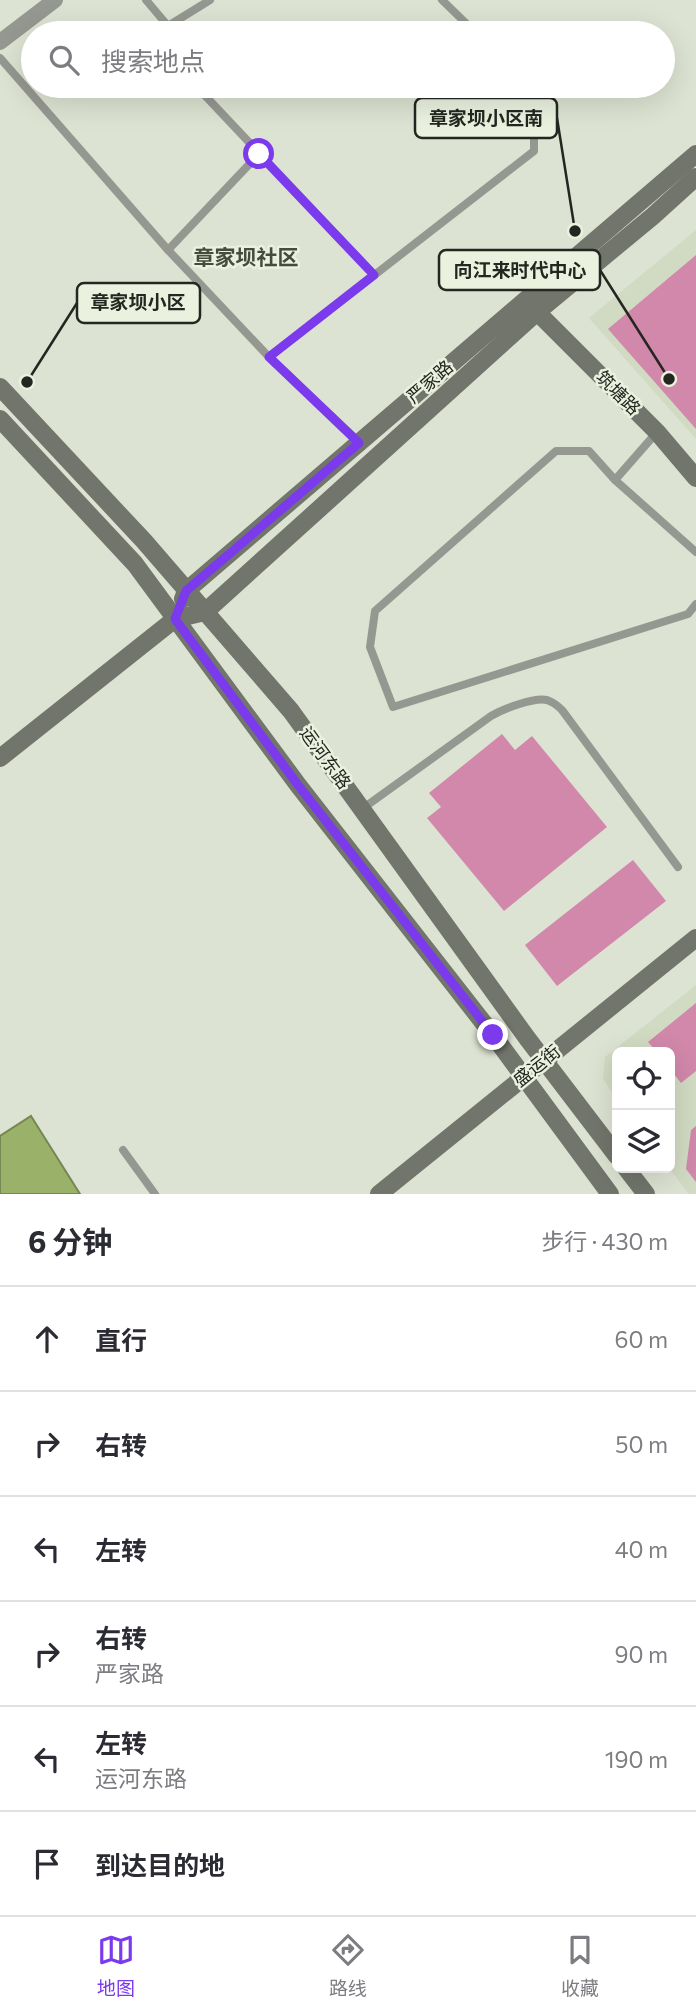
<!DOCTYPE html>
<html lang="zh">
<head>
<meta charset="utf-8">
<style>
	:root { --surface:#fff; --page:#f7f7f7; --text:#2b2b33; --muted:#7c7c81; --line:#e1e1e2; --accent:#7c3aed }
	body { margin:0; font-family:Commissioner,"Noto Sans SC",sans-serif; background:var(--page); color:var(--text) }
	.controls { position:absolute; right:21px; bottom:21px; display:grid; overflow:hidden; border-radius:10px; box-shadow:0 7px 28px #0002 }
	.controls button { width:63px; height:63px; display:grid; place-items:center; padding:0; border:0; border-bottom:2px solid var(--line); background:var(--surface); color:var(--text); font:35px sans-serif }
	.stop { position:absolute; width:21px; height:21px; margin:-16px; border:5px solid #7c3aed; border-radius:50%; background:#fff }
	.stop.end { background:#7c3aed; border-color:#fff; box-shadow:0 2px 7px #0008 }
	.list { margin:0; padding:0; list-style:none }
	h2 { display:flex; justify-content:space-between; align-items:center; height:91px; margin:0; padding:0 28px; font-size:30px }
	h2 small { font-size:23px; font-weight:400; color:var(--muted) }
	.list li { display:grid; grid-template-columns:46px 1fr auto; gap:21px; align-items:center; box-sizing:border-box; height:105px; padding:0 28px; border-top:2px solid var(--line) }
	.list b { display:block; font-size:26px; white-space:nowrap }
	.list p { margin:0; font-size:23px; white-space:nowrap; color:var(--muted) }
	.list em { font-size:23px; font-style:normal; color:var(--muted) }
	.icon { flex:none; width:38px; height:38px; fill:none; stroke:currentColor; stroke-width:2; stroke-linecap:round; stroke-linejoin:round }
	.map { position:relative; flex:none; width:696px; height:1194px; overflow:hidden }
	.search { position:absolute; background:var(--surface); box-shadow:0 7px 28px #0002; left:21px; right:21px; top:21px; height:77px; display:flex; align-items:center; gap:18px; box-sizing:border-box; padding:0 24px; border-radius:38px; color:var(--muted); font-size:26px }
	.sheet { height:721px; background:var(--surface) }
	nav { display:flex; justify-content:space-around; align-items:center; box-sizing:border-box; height:98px; border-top:2px solid var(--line); background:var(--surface); font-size:19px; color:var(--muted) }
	nav a { display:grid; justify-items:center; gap:4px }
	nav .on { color:var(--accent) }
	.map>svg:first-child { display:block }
	.built { fill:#d1dac2 }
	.water { fill:#9ab169; stroke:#778753; stroke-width:2 }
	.building { fill:#d188ab }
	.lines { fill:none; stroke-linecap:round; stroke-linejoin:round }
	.lane { stroke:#959891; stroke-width:8 }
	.street { stroke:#959891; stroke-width:16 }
	.secondary { stroke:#71756b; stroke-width:18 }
	.route { stroke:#7c3aed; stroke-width:9 }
	.labels { text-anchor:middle; stroke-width:5; stroke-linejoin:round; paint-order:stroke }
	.street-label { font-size:18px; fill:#242620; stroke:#eaf1df }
	.quarter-label { font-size:21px; font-weight:bold; fill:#464b3d; stroke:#eaf1df }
	.leader { fill:none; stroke:#242620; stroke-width:2.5 }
	.callout-dot { fill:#242620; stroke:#eaf1df; stroke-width:2.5 }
	.callout { fill:#eaf1df; stroke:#242620; stroke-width:2.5 }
	.callout-label { font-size:19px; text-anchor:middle; font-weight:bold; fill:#242620 }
</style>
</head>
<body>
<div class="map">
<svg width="696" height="1194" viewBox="0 0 696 1194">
	<rect width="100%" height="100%" fill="#dde3d2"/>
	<g class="built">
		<path d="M696,230V439L589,318Z"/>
		<path d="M696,985V1194H689L669,1168L670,1052H617V1099L603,1079L605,1057Z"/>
	</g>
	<path class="water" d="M31,1116L80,1194H0V1136Z"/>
	<g class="building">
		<path d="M696,255V429L608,329Z"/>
		<path d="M502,734L515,750L532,736L607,827L504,911L427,818L441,807L429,793Z"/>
		<path d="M633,860L666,901L557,986L525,945Z"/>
		<path d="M696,1003V1071L681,1083L670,1069V1052H657L648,1042Z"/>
		<path d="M696,1126V1182L686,1169L691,1130Z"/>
	</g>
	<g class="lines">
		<g class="lane">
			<path d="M146,0L168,26L171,33"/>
			<path d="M442,0L476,33"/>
			<path d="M168,26L210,0"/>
			<path d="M0,58L168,250L269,357L359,442"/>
			<path d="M196,86L374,275"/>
			<path d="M168,250L259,154"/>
			<path d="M269,357L534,151V113L514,86"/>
			<path d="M615,480L657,432"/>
			<path d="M696,552L615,480L589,451H556L375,611L370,647L393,707L688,614L696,604"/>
			<path d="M362,809L491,716C503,709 534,697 547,700C553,702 558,706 562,710L678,867"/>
			<path d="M123,1150L155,1194"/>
		</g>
		<path class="street" d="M0,42L55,0"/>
		<g class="secondary">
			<path d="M537,312L657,432L696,478"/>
			<path d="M0,387L144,541L291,711L527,1038L617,1156"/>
			<path d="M0,419L135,564L298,785L493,1035L610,1194"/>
			<path d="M183,599L186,591L696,154"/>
			<path d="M0,758L175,619L205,612L537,312L653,216L696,177"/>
			<path d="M626,1168L646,1194"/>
			<path d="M379,1194L696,938"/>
		</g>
	</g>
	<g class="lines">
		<path class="route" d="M259,154L374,275L269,357L359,443L186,591L175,619L298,785L493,1035"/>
	</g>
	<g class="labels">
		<g class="street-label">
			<text transform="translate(430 382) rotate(-41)" y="6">严家路</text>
			<text transform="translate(618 393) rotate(45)" y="6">筑塘路</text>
			<text transform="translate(325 758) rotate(54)" y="6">运河东路</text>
			<text transform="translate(537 1066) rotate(-39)" y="6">盛运街</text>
		</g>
		<g class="quarter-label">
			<text x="246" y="265">章家坝社区</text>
		</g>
	</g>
	<path class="leader" d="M575 231L557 118M669 379L600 270M27 382L77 303"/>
	<g class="callout-dot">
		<circle cx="575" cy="231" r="7"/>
		<circle cx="669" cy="379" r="7"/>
		<circle cx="27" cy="382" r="7"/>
	</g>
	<g class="callout">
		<rect x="415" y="98" width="142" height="40" rx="7"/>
		<rect x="439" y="250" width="161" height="40" rx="7"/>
		<rect x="77" y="283" width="123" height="40" rx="7"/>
	</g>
	<g class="callout-label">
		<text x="486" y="125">章家坝小区南</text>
		<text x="520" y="277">向江来时代中心</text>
		<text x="138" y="309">章家坝小区</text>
	</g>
</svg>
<div class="controls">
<button><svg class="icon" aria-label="locate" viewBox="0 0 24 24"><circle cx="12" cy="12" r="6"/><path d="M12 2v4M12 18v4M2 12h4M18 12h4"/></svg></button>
<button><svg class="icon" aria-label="layers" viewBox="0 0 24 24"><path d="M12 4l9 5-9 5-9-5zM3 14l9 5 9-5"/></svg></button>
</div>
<div class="stop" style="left:259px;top:154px"></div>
<div class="stop end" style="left:493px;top:1035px"></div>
<div class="search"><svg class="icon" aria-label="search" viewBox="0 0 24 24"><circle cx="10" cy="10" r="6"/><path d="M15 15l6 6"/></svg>搜索地点</div>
</div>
<section class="sheet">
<h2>6 分钟<small>步行 · 430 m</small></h2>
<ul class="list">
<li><svg class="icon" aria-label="ahead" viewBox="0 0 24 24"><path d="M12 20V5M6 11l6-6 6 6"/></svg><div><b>直行</b></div><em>60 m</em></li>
<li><svg class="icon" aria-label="right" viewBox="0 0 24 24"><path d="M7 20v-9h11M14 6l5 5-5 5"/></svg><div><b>右转</b></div><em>50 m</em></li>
<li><svg class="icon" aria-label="left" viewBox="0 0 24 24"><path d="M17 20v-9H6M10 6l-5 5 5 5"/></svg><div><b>左转</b></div><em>40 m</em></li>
<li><svg class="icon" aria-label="right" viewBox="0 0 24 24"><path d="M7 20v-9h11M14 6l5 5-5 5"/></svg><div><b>右转</b><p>严家路</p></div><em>90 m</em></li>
<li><svg class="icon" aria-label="left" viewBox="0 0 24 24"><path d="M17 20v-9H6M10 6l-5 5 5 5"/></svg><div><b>左转</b><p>运河东路</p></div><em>190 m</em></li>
<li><svg class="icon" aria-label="arrive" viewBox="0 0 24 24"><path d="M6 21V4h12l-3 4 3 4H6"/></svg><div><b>到达目的地</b></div></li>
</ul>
</section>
<nav>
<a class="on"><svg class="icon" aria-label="map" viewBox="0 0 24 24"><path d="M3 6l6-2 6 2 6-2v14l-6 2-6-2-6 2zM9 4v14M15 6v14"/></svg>地图</a>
<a><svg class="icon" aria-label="directions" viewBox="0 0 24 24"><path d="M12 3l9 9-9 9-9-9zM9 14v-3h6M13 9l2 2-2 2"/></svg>路线</a>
<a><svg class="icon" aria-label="saved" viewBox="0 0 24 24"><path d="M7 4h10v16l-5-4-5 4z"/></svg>收藏</a>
</nav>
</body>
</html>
